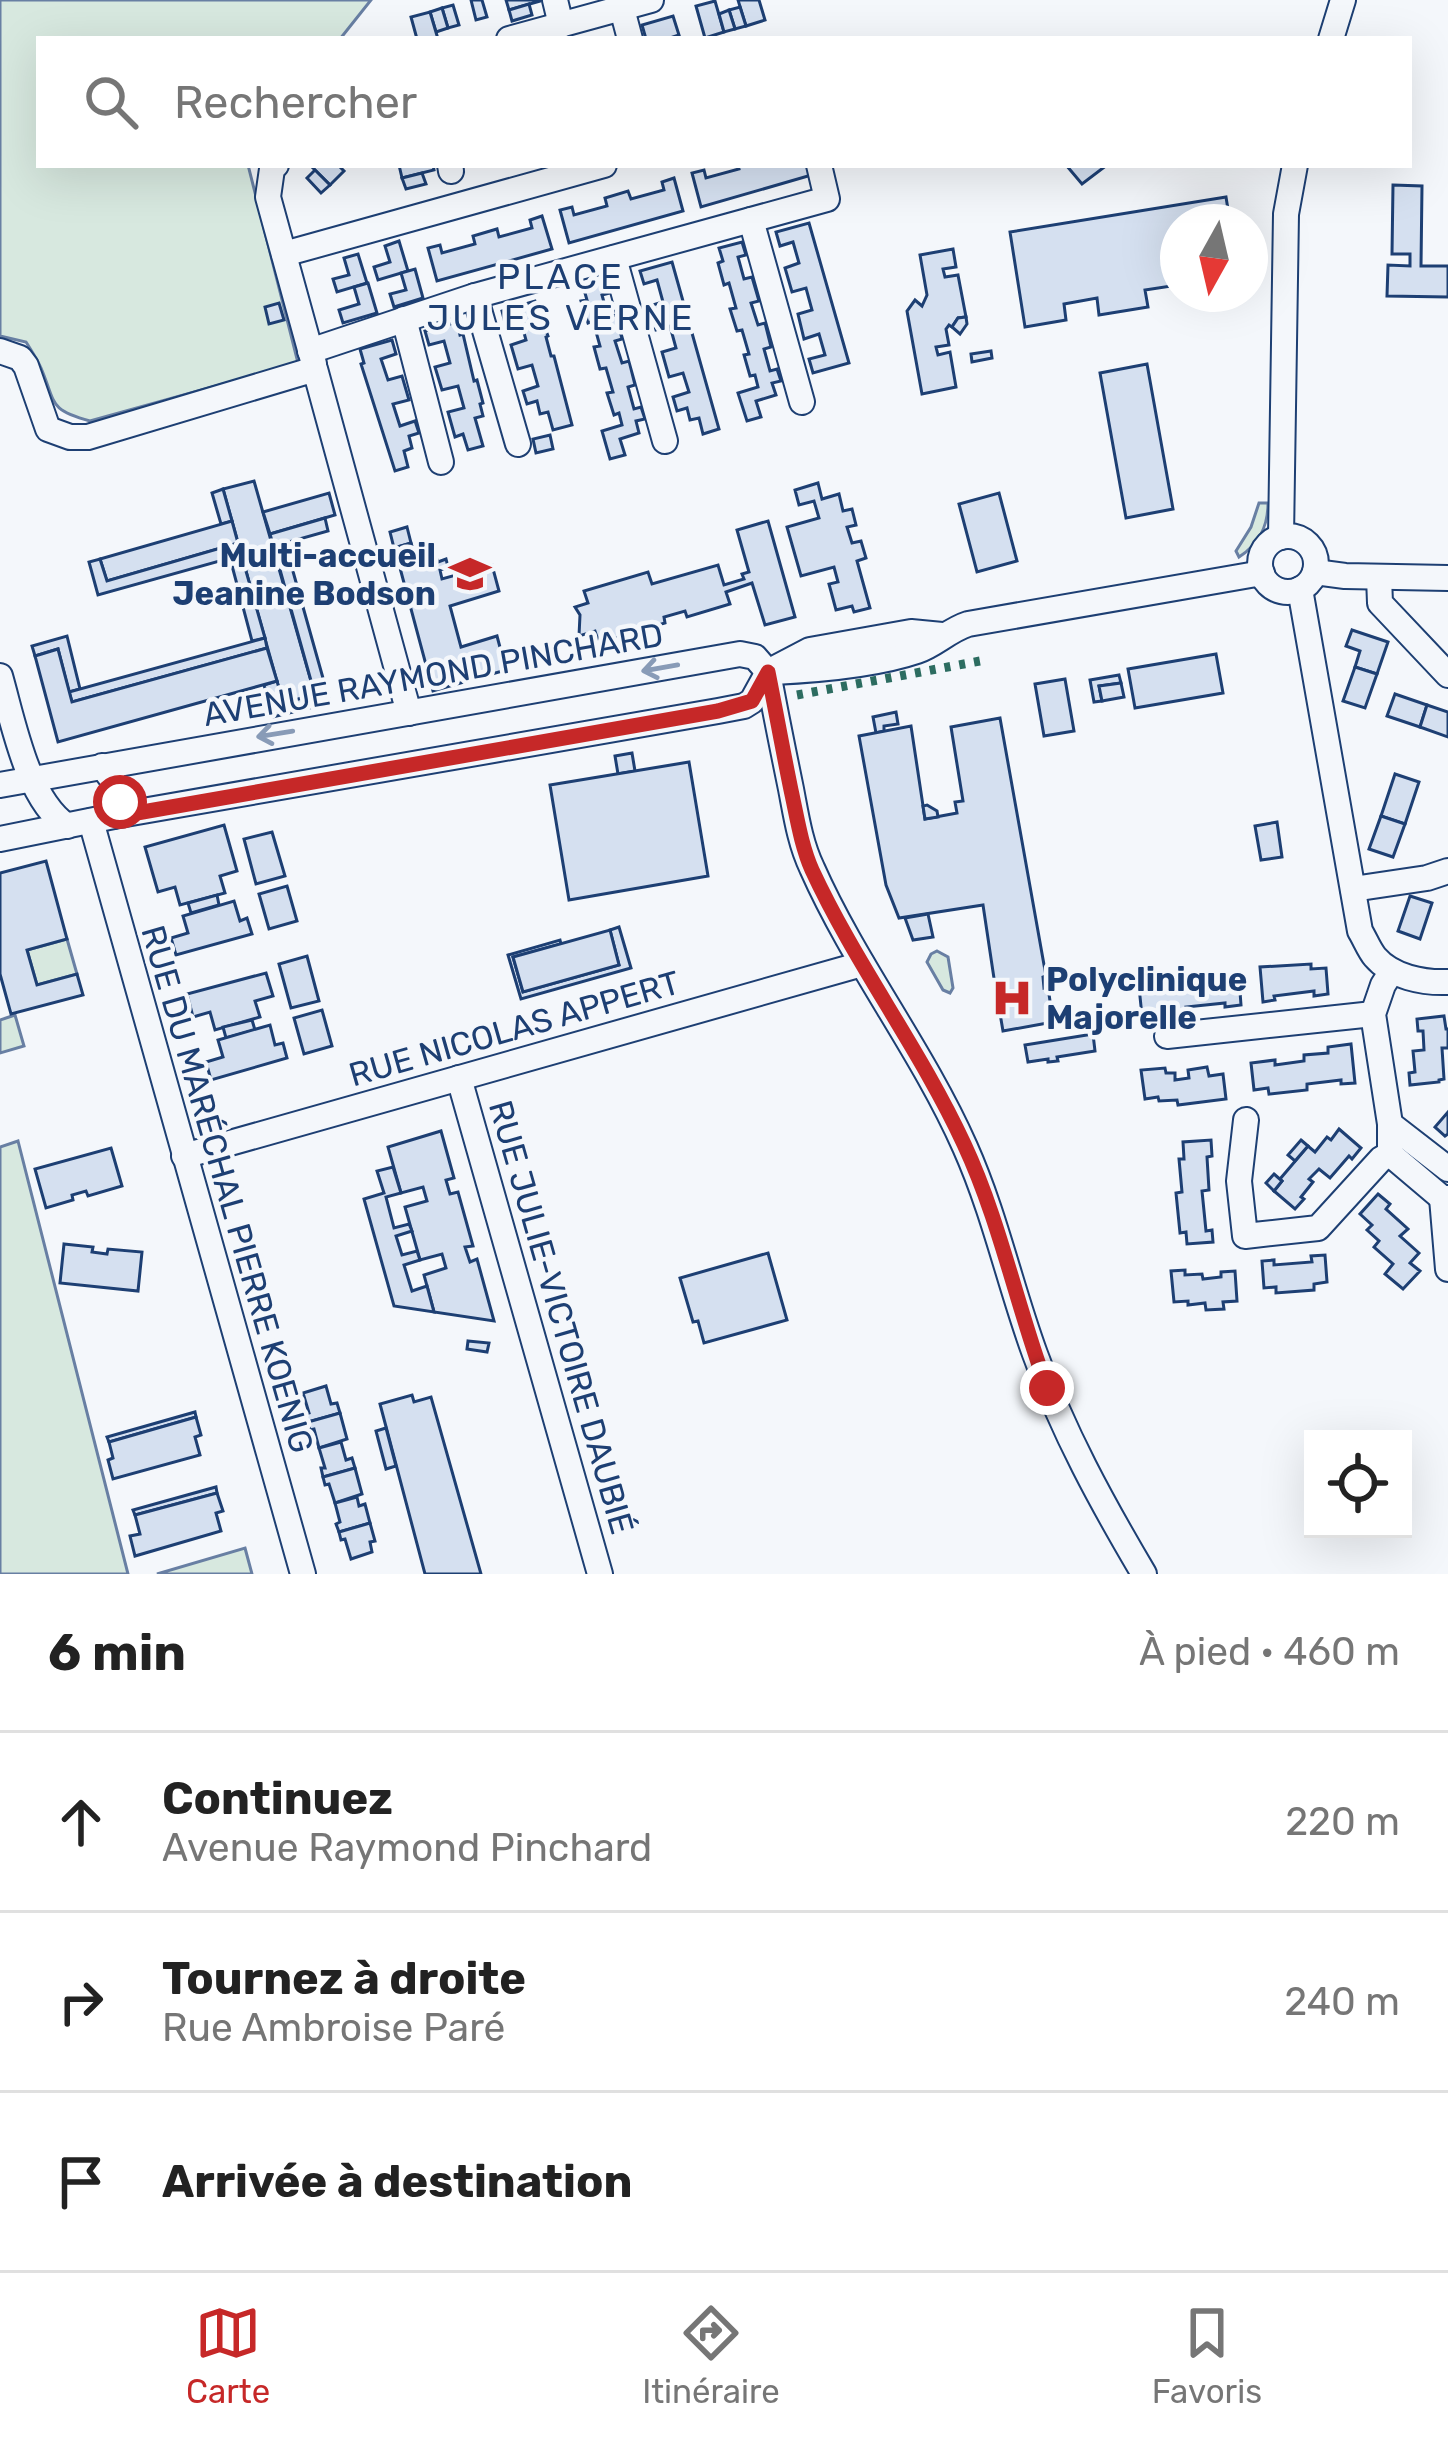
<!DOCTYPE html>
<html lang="fr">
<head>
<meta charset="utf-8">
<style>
	:root { --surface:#fff; --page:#f6f6f6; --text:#222; --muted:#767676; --line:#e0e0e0; --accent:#c62828 }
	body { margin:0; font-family:Rubik,sans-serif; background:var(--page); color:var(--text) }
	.controls { position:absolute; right:36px; bottom:36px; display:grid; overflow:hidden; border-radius:0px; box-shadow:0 12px 48px #0002 }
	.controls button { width:108px; height:108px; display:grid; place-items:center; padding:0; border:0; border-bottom:3px solid var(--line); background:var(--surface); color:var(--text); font:60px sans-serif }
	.compass { position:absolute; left:1160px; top:204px; width:108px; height:108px; border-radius:50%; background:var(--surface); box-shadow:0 12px 48px #0002; rotate:188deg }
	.stop { position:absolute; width:36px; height:36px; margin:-27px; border:9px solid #c62828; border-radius:50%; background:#fff }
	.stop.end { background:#c62828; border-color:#fff; box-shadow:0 3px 12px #0008 }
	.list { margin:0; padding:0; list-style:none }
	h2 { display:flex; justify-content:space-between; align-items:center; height:156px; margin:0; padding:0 48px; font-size:51px }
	h2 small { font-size:39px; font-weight:400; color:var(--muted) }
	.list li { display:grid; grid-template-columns:78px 1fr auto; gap:36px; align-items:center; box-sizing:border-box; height:180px; padding:0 48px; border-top:3px solid var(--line) }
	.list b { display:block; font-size:45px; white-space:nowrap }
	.list p { margin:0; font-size:39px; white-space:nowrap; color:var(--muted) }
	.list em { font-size:39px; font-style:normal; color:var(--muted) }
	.icon { flex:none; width:66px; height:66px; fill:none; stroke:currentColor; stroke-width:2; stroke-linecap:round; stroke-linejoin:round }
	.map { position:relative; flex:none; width:1448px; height:1574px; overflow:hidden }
	.search { position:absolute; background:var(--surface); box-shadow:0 12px 48px #0002; left:36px; right:36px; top:36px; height:132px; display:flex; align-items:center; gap:30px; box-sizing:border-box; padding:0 42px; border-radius:0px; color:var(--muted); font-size:45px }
	.sheet { height:696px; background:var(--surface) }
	nav { display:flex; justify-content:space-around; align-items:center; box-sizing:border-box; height:168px; border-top:3px solid var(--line); background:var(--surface); font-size:33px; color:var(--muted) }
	nav a { display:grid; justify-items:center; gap:6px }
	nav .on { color:var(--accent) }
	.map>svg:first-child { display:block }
	.green { fill:#d7e8df; stroke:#687fa3; stroke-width:3 }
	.building { fill:#d5e0f0; stroke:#1d3f73; stroke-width:3 }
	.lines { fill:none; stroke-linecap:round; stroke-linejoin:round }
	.minor-casing { stroke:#1d3f73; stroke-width:28 }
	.minor { stroke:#f4f7fb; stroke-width:24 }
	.hedge { stroke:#2c6c60; stroke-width:9; stroke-dasharray:6 9; stroke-linecap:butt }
	.oneway { stroke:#889bb7 }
	.route { stroke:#c62828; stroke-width:15 }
	.labels { text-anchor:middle; stroke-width:9; stroke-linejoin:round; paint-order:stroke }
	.poi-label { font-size:33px; font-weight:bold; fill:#1d3f73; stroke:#f4f7fb; text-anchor:end }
	.street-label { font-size:33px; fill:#1d3f73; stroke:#f4f7fb }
	.neighbourhood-label { font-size:36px; letter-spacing:3px; fill:#1d3f73; stroke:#f4f7fb }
</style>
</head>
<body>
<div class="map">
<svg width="1448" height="1574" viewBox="0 0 1448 1574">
	<rect width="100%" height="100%" fill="#f4f7fb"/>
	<g class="green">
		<path d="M0,0H371L340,39H39V165H248L298,363L90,421C48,410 56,403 41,368C37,359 31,350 26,342L0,336Z"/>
		<path d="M1259,503H1268C1268,527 1259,544 1239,557L1236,551L1251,527Z"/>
		<path d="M67,939L77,974L37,985L27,950Z"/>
		<path d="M937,951L948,957L953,988L950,993L943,990L927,962L931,954Z"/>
		<path d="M15,1015L24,1046L0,1053V1020Z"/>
		<path d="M18,1141L128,1574H0V1147Z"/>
		<path d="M245,1548L252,1574H157Z"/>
	</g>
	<g class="building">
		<path d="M471,0H482L487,17L476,20Z"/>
		<path d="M506,0H540V1L509,10Z"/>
		<path d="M738,0H759L765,20L746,26Z"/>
		<path d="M715,1L724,32L705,38L696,6Z"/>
		<path d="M529,4L532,15L512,21L509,10Z"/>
		<path d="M453,5L459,25L448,28L442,8Z"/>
		<path d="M740,7L746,26L735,29L729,10Z"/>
		<path d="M442,8L448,28L436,32L430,12Z"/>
		<path d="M729,10L735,29L724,32L719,14Z"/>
		<path d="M430,12L438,39H417L411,17Z"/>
		<path d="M673,16L679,35L667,39H646L642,25Z"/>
		<path d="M310,165H338L344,171L330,185Z"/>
		<path d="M399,165H433L434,170L402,178Z"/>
		<path d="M738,165H812L815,174L701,207L692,173L704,170L706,178L739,169Z"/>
		<path d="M1066,165H1107L1082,184Z"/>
		<path d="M315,170L330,185L321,193L307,178Z"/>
		<path d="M422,173L426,184L406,189L402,178Z"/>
		<path d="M674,178L683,211L569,243L560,210L572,207L574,215L607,206L605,198L628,191L631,199L664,190L662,182Z"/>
		<path d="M1393,185L1422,186L1421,266H1448V297L1387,296L1388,265L1410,266V254H1392Z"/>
		<path d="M1226,197L1230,222H1178V285L1145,290L1148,307L1099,315L1097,298L1064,304L1066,320L1025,327L1010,232Z"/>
		<path d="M542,216L552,249L437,281L428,248L440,245L442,253L475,244L473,236L497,229L499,237L532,228L530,220Z"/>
		<path d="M809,223L849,363L813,373L809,359L825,355L819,334L804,339L798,314L812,310L806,288L792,292L785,268L799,263L793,242L780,246L776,232Z"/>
		<path d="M399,241L408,271L378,280L374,267L390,262L385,246Z"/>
		<path d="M742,242L746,255L738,257L744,279L752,277L759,301L751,303L758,325L765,323L771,347L764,349L770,371L777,369L781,381L772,383L776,395L756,401L761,417L747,421L738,393L758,387L755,375L750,376L744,355L749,354L742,330L737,331L730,309L736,308L729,283L724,285L718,263L723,261L719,248Z"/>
		<path d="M953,249L956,267L943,269L945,277L958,275L966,317L958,318L952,327L949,325L946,329L949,345L936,347L938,355L950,352L956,387L922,394L907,311L915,300L922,306L927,295L920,255Z"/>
		<path d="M358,254L367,283L337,292L333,279L349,275L344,258Z"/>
		<path d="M672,262L719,429L703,434L699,418L690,420L687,408L677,411L673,397L689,392L683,373L669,377L662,352L676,348L670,326L656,330L649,306L663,302L657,280L644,284L640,271Z"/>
		<path d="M415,269L423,298L394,307L390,294L406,290L401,273Z"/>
		<path d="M606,280L610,293L602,295L608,317L616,315L622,339L615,341L622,363L629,361L635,385L628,387L634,409L641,407L645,419L636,421L639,433L620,439L625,455L610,459L602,431L622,425L619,413L614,415L607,393L613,392L606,368L600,369L594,347L600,346L593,321L588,323L581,301L587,300L583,286Z"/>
		<path d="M368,283L377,313L343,323L339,310L359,304L354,287Z"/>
		<path d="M535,301L548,336L546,337L551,356H554L572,425L553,430L548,412L540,414L537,401L527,404L523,391L538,386L532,365L518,369L511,345L526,340L520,318L505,323L502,311Z"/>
		<path d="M279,303L284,320L269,324L265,307Z"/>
		<path d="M966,317L967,324L960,334L952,327L958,318Z"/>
		<path d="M457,322L460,335L463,334L474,381L477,380L483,403L480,404L483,416L475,418L483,446L468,450L463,434L455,437L448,412L464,408L458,386L442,390L435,367L450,363L444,341L429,345L425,331Z"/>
		<path d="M392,340L396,354L381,359L388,380L402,376L409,400L393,404L400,426L415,421L419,433L409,436L412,448L404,451L408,467L395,471L361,364L364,363L360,349Z"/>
		<path d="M991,351L992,358L972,362L971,354Z"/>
		<path d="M1147,364L1173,509L1126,518L1100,373Z"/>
		<path d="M550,435L553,449L536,453L533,439Z"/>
		<path d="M254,481L315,695L283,703L223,489Z"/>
		<path d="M818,483L822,499L839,494L843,511L852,509L856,525L847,527L852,543L861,541L866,558L857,561L870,608L854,612L852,606L836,610L829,584L838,582L834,567L801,576L787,527L819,518L814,501L799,505L795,490Z"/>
		<path d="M223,489L232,521L221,524L212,493Z"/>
		<path d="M329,493L335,515L270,534L263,512Z"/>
		<path d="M999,493L1017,561L977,572L959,504Z"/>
		<path d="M325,518L328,531L285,543L330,703L273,717L264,685L277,681L283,703L315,695L270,534Z"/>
		<path d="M232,521L238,543L107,581L100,559Z"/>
		<path d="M768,521L795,617L765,625L752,583L726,592L730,604L687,617L685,611L664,617L665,623L599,643L595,631L579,636L580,615L575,607L588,603L584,591L648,572L652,584L718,565L724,585L744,579L742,574L749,572L737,530Z"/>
		<path d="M407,527L411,543L394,548L390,532Z"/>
		<path d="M238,543L265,638L252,641L230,558L98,595L89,562L100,559L107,581Z"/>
		<path d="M411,543L417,562L400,568L394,548Z"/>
		<path d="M436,557L438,562L446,559L448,567L440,570L442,579L492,565L499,591L450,606L461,647L497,636L506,670L433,691L400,568Z"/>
		<path d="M1352,630L1388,642L1377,674L1355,667L1360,651L1346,646Z"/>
		<path d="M67,636L80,689L69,692L58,649L35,656L32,646Z"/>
		<path d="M265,638L267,648L72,702L69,692Z"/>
		<path d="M267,648L277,681L58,742L35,656L58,649L72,702Z"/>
		<path d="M1216,654L1223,693L1135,708L1128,669Z"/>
		<path d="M1355,667L1377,674L1365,708L1343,701Z"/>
		<path d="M1119,675L1121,683L1099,686L1102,701L1094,702L1090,680Z"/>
		<path d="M1065,679L1074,731L1044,736L1035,684Z"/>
		<path d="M1121,683L1124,697L1102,701L1099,686Z"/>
		<path d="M1395,694L1427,705L1420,727L1387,716Z"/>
		<path d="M1427,705L1448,712V737L1420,727Z"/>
		<path d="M896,712L898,724L884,726V731L876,733L873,717Z"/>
		<path d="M1000,718L1046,976L1043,977L1044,988L1048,987L1053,1022L1003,1031L997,996L1002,995L1000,984L995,985L983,905L899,918L886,885L859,736L911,726L925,819L957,813L955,802L963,801L951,727Z"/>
		<path d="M632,753L635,771L618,774L615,756Z"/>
		<path d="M689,762L708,876L569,900L550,785Z"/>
		<path d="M1395,774L1419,782L1405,824L1381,816Z"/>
		<path d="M927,805L937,811L938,817L925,819L923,806Z"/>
		<path d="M1381,816L1405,824L1393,857L1369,849Z"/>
		<path d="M1277,822L1282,857L1261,860L1255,826Z"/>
		<path d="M224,825L237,871L220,876L225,893L180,905L175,887L158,892L145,847Z"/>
		<path d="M272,832L285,876L256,884L244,839Z"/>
		<path d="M46,861L67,939L27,950L37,985L77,974L83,995L11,1014L0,974V873Z"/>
		<path d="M287,886L297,921L269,929L259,894Z"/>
		<path d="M217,895L219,905L191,913L188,903Z"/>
		<path d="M1410,896L1432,903L1420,939L1398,931Z"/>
		<path d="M234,901L240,921L247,918L252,934L176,955L171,938L188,933L183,916Z"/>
		<path d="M928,914L933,937L913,940L905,918Z"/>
		<path d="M619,927L631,968L521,999L508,955L560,940L561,944L513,957L523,992L619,965L610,930Z"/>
		<path d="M610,930L619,965L523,992L513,957Z"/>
		<path d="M307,956L319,1001L291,1008L279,964Z"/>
		<path d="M1311,964V969L1326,968L1328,994L1314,996V991L1274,996L1275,1000L1263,1002L1260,967Z"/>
		<path d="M266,973L273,996L255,1001L260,1017L215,1030L210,1012L193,1017L187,994Z"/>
		<path d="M1222,974L1223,981L1239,979L1241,1005L1225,1007V1003L1186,1007L1187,1011L1174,1013V1008L1142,1016L1139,987L1171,980L1172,986L1184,985V978Z"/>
		<path d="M322,1010L332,1046L304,1054L294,1018Z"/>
		<path d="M1444,1016L1446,1029H1448V1048H1442L1444,1079L1439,1080V1082L1410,1085L1409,1073L1415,1072L1413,1051L1424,1050L1423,1031H1418L1417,1019Z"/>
		<path d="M252,1020L255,1030L226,1038L223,1027Z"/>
		<path d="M270,1025L275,1045L283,1043L287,1058L211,1080L206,1062L223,1057L218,1040Z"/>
		<path d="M1093,1034L1095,1051L1057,1057L1058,1061L1048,1062V1059L1028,1062L1025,1045Z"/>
		<path d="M1351,1044L1355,1083L1341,1084V1080L1307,1084V1090L1269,1094L1268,1088L1254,1090L1251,1063L1275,1060V1065L1304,1061V1055L1328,1053V1047Z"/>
		<path d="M1207,1067L1209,1076L1223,1074L1226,1099L1178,1105L1177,1100L1159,1101L1158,1097L1145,1099L1141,1070L1165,1068L1166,1073H1175V1080L1189,1078L1188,1070Z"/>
		<path d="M1448,1112V1134L1445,1136L1435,1127Z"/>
		<path d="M1339,1129L1361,1148L1352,1159L1349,1156L1330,1178L1319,1169L1309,1179L1313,1182L1301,1197L1304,1199L1295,1209L1274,1191L1282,1181L1280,1179L1308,1146L1315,1152L1327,1137L1331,1140Z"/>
		<path d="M441,1131L454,1178L446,1180L450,1194L458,1192L473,1246L465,1247L470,1262L477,1259L494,1321L434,1312L424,1275L446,1268L442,1254L420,1260L405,1207L427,1201L423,1187L401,1193L388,1147Z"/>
		<path d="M1211,1140L1212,1156L1207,1157L1209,1190L1202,1191L1206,1231L1212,1230L1213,1242L1187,1244L1186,1232L1180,1233L1176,1193L1182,1192L1179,1159H1184L1183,1142Z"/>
		<path d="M1301,1140L1308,1146L1295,1161L1288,1155Z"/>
		<path d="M111,1148L122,1186L88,1196L86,1191L72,1195L73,1200L46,1208L35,1169Z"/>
		<path d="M393,1167L401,1193L386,1197L394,1228L409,1224L412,1231L396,1236L402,1255L417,1251L420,1260L404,1265L412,1291L427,1286L434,1312L394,1306L364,1199L384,1193L377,1171Z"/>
		<path d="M1274,1174L1282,1181L1274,1191L1266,1183Z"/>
		<path d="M1378,1194L1390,1204L1386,1209L1408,1229L1400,1236L1419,1253L1410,1263L1420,1271L1403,1289L1385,1274L1393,1264L1374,1247L1379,1241L1367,1230L1372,1225L1360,1214Z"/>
		<path d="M64,1244L93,1247L92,1252L107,1254L108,1249L142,1252L138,1291L60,1283Z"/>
		<path d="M768,1253L787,1320L704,1343L698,1321L693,1322L680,1278Z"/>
		<path d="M1325,1255L1327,1282L1314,1284V1290L1276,1293V1287L1264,1288L1262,1261L1274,1260V1265L1312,1262L1311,1256Z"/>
		<path d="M1185,1270V1275L1202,1274L1203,1279L1221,1277V1272L1235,1271L1237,1301L1223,1302L1224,1309L1206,1310L1205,1303L1188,1305V1301L1174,1302L1171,1271Z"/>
		<path d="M468,1341L489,1343L487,1352L467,1349Z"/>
		<path d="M326,1386L331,1404L337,1403L340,1413L308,1422L305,1414L309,1413L303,1393Z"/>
		<path d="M412,1395L414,1402L431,1397L481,1574H425L380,1404Z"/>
		<path d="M195,1412L196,1417L109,1442L107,1437Z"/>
		<path d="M340,1413L347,1439L319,1448L314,1429L310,1430L308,1422Z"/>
		<path d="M196,1417L201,1435L195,1437L200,1455L113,1479L108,1460L113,1458L109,1442Z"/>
		<path d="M386,1428L396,1466L386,1469L376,1431Z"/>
		<path d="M341,1442L346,1460L352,1458L355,1468L323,1477L321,1468H325L319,1448Z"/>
		<path d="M355,1468L362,1494L335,1503L329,1484L325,1485L323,1477Z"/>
		<path d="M216,1487L217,1493L135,1515L133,1510Z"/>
		<path d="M217,1493L223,1511L216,1513L221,1531L135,1556L130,1536L140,1534L135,1515Z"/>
		<path d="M357,1497L359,1506L365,1504L370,1523L339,1532L336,1524L340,1522L335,1503Z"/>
		<path d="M370,1523L375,1541L370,1542L372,1552L351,1559L345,1539L341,1540L339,1532Z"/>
	</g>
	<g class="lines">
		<g class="minor-casing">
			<g id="minor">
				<path d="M555,0L561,25"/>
				<path d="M622,9L630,39"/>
				<path d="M509,39L651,0"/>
				<path d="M1331,39L1343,0"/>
				<path d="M276,165L272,169L268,197L314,364"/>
				<path d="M450,165L451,171"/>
				<path d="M751,220L802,402"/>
				<path d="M284,254L604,165"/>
				<path d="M614,258L665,441"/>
				<path d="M475,296L518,444"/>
				<path d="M404,319L441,462"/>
				<path d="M0,351L20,358L26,366L48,429L70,437H88L315,369L409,713"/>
				<path d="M310,351L475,296L827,199L819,165"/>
				<circle cx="1288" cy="564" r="28"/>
				<path d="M1281,537L1286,214L1295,165"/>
				<path d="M1315,572L1345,576L1448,578"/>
				<path d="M1379,577L1380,603L1448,675"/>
				<path d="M1300,589L1360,931C1365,939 1369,950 1375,957C1392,977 1423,983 1448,982"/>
				<path d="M768,672C775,711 783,750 791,789C796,815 800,843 812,868C855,965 922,1050 965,1147C995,1214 1010,1286 1035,1354C1063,1432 1102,1503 1144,1574"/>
				<path d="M774,672C817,670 876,665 917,651C935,645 949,630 968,624L1262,573"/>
				<path d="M0,676C13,721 27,799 67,826"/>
				<path d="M102,766C117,786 124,791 114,816"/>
				<path d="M0,785L740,654L755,657L768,672"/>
				<path d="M91,821L303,1574"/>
				<path d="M0,839L114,816L718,711L744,706L752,701L768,672L810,650L911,632L942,635"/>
				<path d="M1353,889L1427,878L1448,871"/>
				<path d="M1392,971L1383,985L1373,1014L1390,1124V1154L1442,1198H1448"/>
				<path d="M1167,1036L1373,1014"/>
				<path d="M459,1078L600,1574"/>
				<path d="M1246,1120L1239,1181L1245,1236L1318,1228L1381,1159L1390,1154"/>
				<path d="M1390,1124L1448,1169"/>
				<path d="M184,1156L862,964"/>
				<path d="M1442,1198L1448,1269"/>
			</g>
		</g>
		<use href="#minor" class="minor"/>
		<path class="hedge" d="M797,695L980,661"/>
	</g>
	<defs><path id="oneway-shaft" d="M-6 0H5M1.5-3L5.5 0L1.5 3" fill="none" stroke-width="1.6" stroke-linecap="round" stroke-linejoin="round" transform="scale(3)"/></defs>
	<g class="oneway">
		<use href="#oneway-shaft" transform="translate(660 668) rotate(170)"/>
		<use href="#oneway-shaft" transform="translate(275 734) rotate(171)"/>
	</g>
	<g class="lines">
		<path class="route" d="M120,802L114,817L718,711L752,701L768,672C776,712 783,751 791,790C797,817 801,845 812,870C856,965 920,1049 964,1144C1000,1221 1017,1307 1047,1388"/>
	</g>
	<defs>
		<g id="school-bare" transform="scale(3.24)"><path d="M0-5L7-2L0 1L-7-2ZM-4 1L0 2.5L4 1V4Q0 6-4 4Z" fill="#c62828" stroke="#f4f7fb" stroke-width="2.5" paint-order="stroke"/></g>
		<g id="hospital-bare" transform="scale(3.24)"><path d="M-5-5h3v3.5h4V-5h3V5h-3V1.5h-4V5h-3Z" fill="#c62828" stroke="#f4f7fb" stroke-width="2.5" paint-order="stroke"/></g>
	</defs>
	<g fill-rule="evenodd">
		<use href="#school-bare" x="470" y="574"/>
		<use href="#hospital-bare" x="1012" y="998"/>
	</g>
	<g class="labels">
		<g class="poi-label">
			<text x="436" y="567">Multi-accueil<tspan x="436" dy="38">Jeanine Bodson</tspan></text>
			<text x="1046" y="991" text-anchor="start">Polyclinique<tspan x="1046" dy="38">Majorelle</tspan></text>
		</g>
		<g class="street-label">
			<text transform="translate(433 674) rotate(-10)" y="12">AVENUE RAYMOND PINCHARD</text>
			<text transform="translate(514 1028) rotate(-16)" y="12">RUE NICOLAS APPERT</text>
			<text transform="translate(228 1189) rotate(74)" y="12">RUE DU MARÉCHAL PIERRE KOENIG</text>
			<text transform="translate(562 1317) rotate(74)" y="12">RUE JULIE-VICTOIRE DAUBIÉ</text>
		</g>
		<g class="neighbourhood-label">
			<text x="561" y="289">PLACE<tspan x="561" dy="41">JULES VERNE</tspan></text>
		</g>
	</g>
</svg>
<div class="controls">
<button><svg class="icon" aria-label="locate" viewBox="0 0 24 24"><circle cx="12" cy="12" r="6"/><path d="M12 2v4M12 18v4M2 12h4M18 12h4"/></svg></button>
</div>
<svg class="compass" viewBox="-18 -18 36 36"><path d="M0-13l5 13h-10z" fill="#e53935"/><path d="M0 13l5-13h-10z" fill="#767676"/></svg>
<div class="stop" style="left:120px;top:802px"></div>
<div class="stop end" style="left:1047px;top:1388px"></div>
<div class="search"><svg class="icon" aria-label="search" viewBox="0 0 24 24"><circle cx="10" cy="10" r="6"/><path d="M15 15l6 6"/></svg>Rechercher</div>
</div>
<section class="sheet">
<h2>6 min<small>À pied · 460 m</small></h2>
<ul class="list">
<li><svg class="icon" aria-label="ahead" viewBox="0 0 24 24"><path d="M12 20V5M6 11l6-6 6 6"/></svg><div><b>Continuez</b><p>Avenue Raymond Pinchard</p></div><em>220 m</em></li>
<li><svg class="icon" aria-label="right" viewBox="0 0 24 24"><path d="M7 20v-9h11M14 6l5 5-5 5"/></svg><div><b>Tournez à droite</b><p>Rue Ambroise Paré</p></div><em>240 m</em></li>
<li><svg class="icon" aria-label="arrive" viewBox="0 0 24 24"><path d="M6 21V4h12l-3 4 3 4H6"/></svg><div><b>Arrivée à destination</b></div></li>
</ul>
</section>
<nav>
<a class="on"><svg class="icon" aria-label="map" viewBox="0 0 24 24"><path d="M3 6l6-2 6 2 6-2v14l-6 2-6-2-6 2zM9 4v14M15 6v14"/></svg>Carte</a>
<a><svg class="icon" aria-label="directions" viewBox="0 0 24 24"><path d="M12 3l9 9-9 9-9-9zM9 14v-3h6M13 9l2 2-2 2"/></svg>Itinéraire</a>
<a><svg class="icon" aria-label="saved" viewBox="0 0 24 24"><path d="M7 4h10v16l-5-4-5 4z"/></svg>Favoris</a>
</nav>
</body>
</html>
